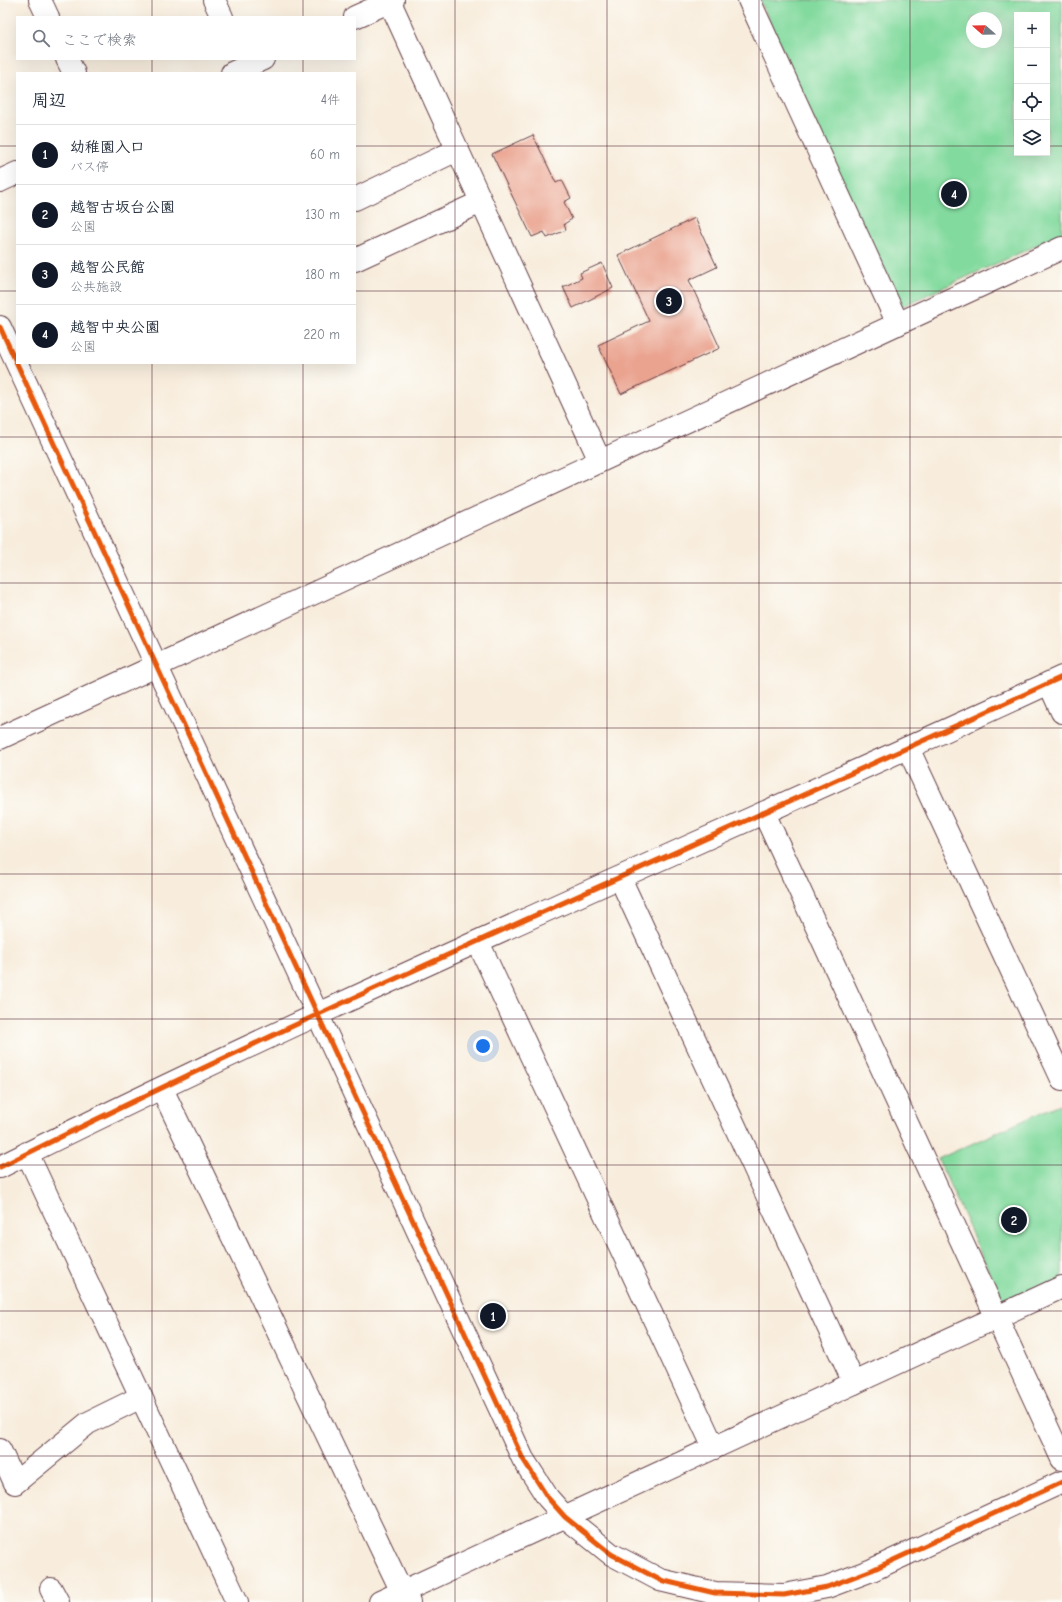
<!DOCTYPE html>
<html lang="ja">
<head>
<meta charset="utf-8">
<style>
	:root { --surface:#fff; --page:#f6f6f7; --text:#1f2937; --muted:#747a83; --line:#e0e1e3; --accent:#111827 }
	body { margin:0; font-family:"Comic Neue","Klee One",sans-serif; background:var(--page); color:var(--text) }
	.controls { position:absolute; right:12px; top:12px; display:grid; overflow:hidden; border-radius:0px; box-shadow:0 4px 16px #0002 }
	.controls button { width:36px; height:36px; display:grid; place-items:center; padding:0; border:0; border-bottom:1px solid var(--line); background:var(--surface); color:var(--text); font:20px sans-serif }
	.compass { position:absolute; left:966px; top:12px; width:36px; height:36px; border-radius:50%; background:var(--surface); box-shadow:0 4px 16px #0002; rotate:290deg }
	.you { position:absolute; left:483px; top:1046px; width:14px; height:14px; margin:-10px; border:3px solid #fff; border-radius:50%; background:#1a73e8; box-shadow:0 0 0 6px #1a73e833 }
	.badge { display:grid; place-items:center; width:26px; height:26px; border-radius:50%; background:var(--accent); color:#fff; font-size:13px; font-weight:700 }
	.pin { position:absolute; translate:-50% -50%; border:2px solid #fff; box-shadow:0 1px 4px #0006 }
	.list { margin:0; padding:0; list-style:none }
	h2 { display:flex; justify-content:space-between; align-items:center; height:52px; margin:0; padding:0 16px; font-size:17px }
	h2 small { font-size:13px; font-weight:400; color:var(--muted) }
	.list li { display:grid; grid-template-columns:26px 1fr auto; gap:12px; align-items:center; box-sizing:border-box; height:60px; padding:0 16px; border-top:1px solid var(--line) }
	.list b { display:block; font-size:15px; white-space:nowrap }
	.list p { margin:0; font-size:13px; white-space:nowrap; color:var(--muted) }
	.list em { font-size:13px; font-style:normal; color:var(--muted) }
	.icon { flex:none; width:22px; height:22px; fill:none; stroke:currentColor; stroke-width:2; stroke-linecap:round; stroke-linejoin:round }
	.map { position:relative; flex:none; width:1062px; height:1602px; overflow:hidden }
	.search { position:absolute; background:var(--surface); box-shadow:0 4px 16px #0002; left:16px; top:16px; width:340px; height:44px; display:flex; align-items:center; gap:10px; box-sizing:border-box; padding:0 14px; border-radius:0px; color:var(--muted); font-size:15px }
	.panel { position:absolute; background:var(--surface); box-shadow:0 4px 16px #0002; left:16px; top:72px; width:340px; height:292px; border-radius:0px }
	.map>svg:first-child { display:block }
	.green { fill:#83da9f; stroke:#667c65; fill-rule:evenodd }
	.building { fill:#eaa38f }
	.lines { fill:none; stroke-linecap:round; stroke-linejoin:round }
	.minor-casing { stroke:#643e46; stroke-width:24 }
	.minor { stroke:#fff; stroke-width:22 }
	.cycleway-casing { stroke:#fdfcf7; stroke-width:8 }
	.cycleway { stroke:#e8590c; stroke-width:5 }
	.grid { fill:none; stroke:#4a1f2b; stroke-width:1; stroke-opacity:0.55 }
</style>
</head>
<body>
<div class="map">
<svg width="1062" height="1602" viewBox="0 0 1062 1602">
	<rect width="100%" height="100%" fill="#fdfcf7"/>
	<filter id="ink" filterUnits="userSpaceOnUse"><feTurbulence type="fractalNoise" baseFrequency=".025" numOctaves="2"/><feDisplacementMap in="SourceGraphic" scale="8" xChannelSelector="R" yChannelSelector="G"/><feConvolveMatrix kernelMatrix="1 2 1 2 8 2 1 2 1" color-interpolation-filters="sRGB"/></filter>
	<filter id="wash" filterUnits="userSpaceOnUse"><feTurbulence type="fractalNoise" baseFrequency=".012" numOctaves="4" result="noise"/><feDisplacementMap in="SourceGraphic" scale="16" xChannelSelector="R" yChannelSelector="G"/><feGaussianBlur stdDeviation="0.9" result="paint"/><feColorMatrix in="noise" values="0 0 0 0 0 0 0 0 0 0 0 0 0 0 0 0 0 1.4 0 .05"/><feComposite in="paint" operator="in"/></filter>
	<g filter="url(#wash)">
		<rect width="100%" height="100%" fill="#f8eddd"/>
		<g class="green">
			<path d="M760,0H1062V234L898,308ZM1017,15H1047V153H1017ZM972,18H996V42H972Z"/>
			<path d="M1060,1104L1062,1110V1280L1005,1307L938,1159Z"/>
		</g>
		<g id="blocks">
			<g class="building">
				<path d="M533,135L556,183L562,180L571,198L564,202L572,219L564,224L566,230L547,238L544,232L532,237L492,154Z"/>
				<path d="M695,218L717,267L689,280L720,348L621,394L598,345L649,321L618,255Z"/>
				<path d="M602,263L613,288L573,308L563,287L582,278L580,273Z"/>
			</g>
		</g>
	</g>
	<g filter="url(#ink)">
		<use href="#blocks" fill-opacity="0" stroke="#643e46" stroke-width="1"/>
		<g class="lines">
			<g class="minor-casing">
				<g id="minor">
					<path d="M40,0L48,17"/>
					<path d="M214,0L222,17"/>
					<path d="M389,0L600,461"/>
					<path d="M749,0L898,324"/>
					<path d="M355,17L393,0"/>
					<path d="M67,59L74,73"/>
					<path d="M232,73L263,59"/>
					<path d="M0,181L17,173"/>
					<path d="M355,199L457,150"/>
					<path d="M355,260L481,202"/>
					<path d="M0,327L523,1459L548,1498L565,1517L611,1554L660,1580L715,1593L784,1595L827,1587L872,1570L1062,1482"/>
					<path d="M1049,683L1062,712"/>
					<path d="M0,738L1062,248"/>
					<path d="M908,748L1062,1079"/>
					<path d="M764,813L1062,1459"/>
					<path d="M620,878L854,1383"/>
					<path d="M478,942L714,1448"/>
					<path d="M162,1089L402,1592L409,1602"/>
					<path d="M27,1153L237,1602"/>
					<path d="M0,1167C349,992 709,841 1062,677"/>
					<path d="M0,1450L15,1483L88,1423L141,1397"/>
					<path d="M51,1589L58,1602"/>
					<path d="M380,1602L1062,1287"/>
				</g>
			</g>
			<use href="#minor" class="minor"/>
			<g class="cycleway-casing">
				<g id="cycleway">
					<path d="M0,327L523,1459L548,1498L565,1517L611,1554L660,1580L715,1593L784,1595L827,1587L872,1570L1062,1482"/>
					<path d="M0,1167C349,992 709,841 1062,677"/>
				</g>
			</g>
			<use href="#cycleway" class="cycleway"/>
		</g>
	</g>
	<path class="grid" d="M152,0V17M303,0V17M455,0V1602M607,0V1602M759,0V1602M910,0V1602M152,59V73M303,59V73M0,146H17M355,146H1017M1047,146H1062M0,291H17M355,291H1062M152,363V1602M303,363V1602M0,437H1062M0,583H1062M0,728H1062M0,874H1062M0,1019H1062M0,1165H1062M0,1311H1062M0,1456H1062"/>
</svg>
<div class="controls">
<button>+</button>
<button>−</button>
<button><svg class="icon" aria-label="locate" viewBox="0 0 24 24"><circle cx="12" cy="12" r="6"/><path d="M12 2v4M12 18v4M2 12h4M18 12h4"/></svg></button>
<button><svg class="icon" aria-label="layers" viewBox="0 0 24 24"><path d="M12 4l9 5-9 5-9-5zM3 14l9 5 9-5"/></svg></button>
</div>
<svg class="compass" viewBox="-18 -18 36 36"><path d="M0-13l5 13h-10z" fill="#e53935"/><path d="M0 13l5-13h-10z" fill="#747a83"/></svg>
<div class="you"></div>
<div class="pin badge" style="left:493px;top:1316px">1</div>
<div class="pin badge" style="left:1014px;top:1220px">2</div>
<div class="pin badge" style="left:669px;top:301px">3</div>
<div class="pin badge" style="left:954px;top:194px">4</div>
<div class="search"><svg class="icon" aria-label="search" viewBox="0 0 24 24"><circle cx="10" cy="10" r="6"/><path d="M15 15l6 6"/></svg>ここで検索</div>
<section class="panel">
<h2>周辺<small>4件</small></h2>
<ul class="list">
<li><span class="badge">1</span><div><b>幼稚園入口</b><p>バス停</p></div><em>60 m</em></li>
<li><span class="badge">2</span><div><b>越智古坂台公園</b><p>公園</p></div><em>130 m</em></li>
<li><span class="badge">3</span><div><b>越智公民館</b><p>公共施設</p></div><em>180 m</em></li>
<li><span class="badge">4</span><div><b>越智中央公園</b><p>公園</p></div><em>220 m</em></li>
</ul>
</section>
</div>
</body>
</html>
